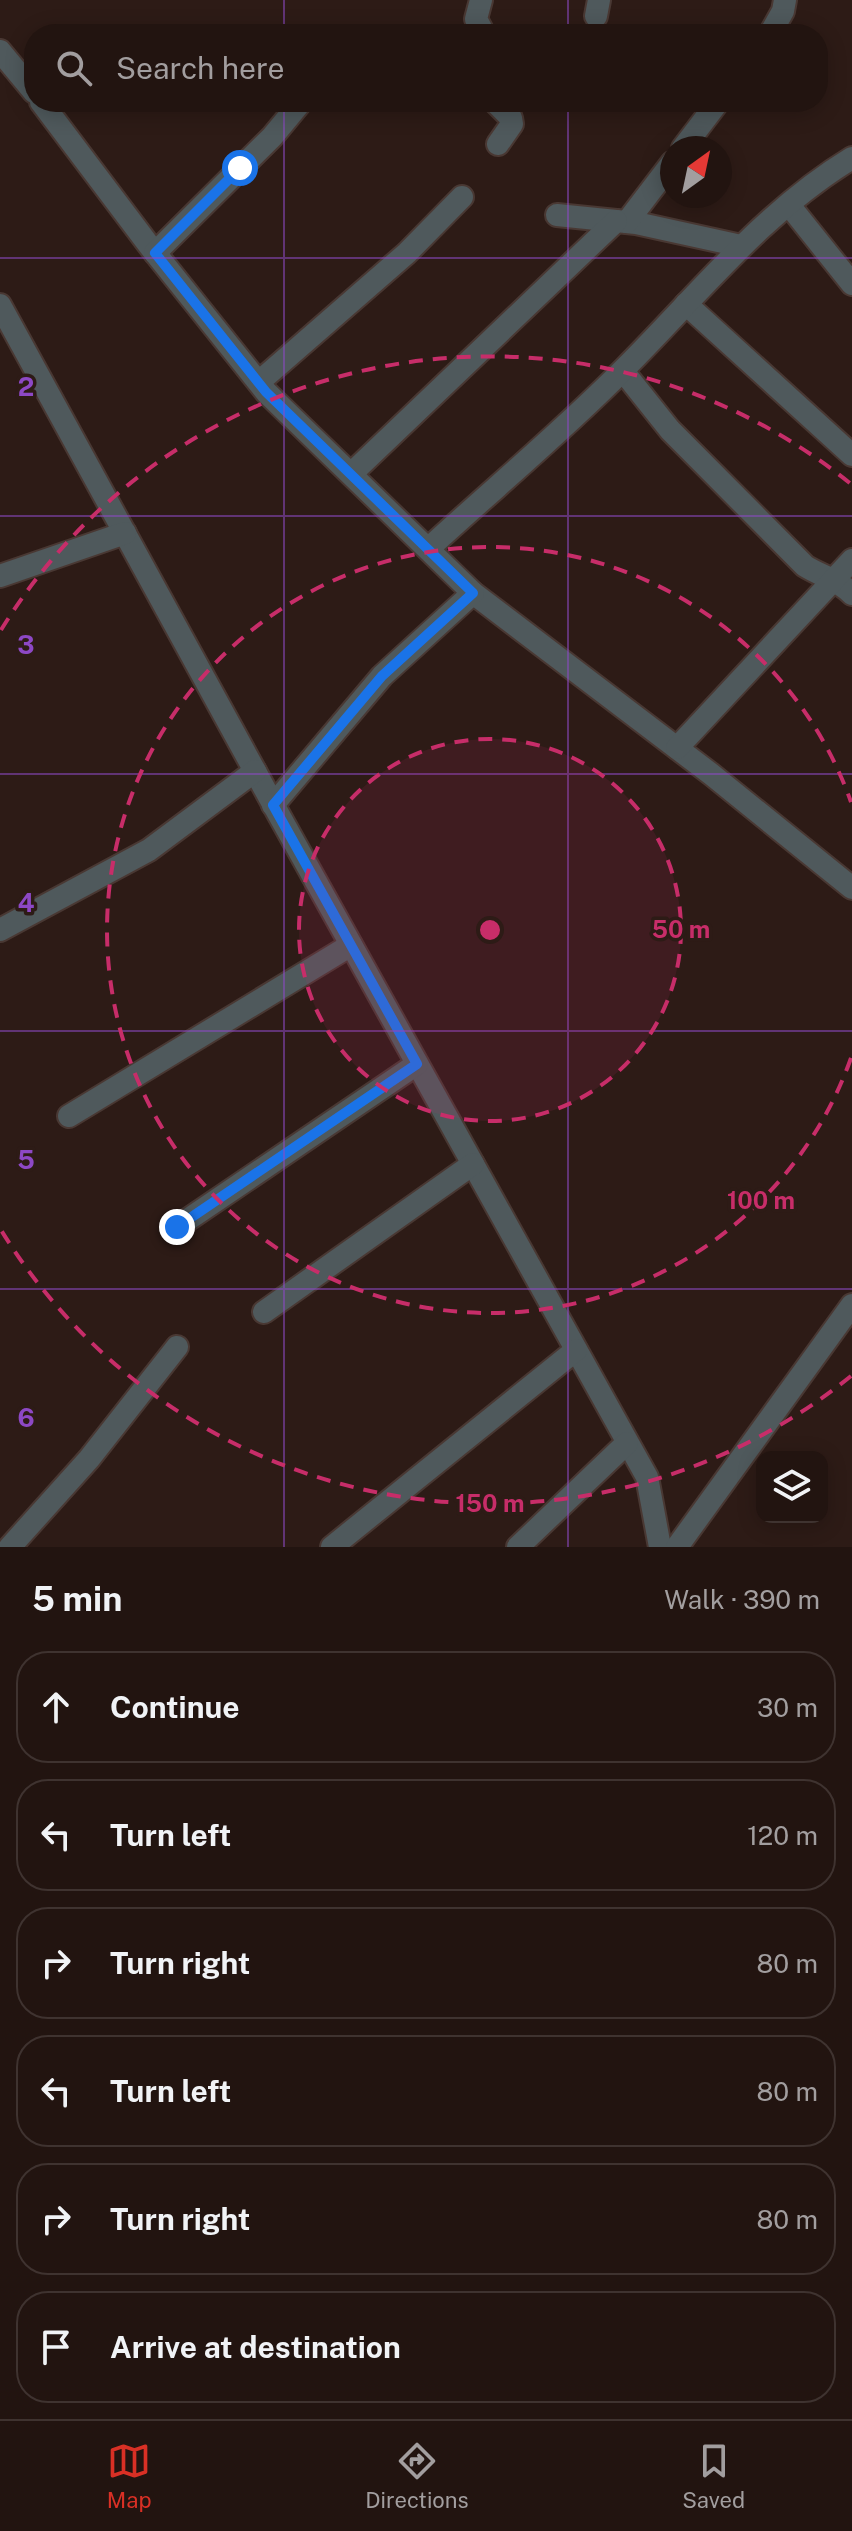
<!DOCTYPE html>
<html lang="en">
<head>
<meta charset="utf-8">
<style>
	:root { --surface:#221410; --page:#2e211e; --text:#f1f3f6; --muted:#a29e9f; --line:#3f3330; --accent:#d93025 }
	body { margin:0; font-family:"Public Sans",sans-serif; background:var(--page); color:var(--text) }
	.controls { position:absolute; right:24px; bottom:24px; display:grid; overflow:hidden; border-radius:16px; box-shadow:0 4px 20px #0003 }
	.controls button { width:72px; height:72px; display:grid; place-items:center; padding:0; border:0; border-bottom:2px solid var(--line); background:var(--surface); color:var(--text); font:40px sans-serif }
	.compass { position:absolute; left:660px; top:136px; width:72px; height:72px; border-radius:50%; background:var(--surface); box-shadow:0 4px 20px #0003; rotate:33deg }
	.stop { position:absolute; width:24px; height:24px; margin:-18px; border:6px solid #1a73e8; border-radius:50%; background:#fff }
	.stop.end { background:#1a73e8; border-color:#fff; box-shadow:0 2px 8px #0008 }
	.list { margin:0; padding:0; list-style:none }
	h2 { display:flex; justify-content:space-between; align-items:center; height:104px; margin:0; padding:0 32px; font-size:34px }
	h2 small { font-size:26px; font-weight:400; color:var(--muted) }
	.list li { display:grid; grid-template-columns:52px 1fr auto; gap:24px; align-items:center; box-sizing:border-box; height:112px; margin:0 16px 16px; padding:0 16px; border:2px solid var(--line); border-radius:32px }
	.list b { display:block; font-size:30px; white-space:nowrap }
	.list em { font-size:26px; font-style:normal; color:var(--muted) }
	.icon { flex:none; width:44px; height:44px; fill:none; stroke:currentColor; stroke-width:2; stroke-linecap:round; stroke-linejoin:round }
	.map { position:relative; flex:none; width:852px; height:1547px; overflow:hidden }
	.search { position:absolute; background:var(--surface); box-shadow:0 4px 20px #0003; left:24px; right:24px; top:24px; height:88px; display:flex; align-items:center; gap:20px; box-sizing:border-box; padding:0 28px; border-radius:32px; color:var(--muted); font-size:30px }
	.sheet { height:872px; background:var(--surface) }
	nav { display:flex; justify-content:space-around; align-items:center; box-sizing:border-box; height:112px; border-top:2px solid var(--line); background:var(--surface); font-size:22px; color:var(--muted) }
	nav a { display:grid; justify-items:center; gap:4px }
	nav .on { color:var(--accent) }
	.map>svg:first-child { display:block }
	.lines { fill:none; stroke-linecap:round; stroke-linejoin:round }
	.minor-casing { stroke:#493833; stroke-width:26 }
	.minor { stroke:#4f595c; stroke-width:22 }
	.route { stroke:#1a73e8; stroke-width:10 }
	.grid { fill:none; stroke:#8d48c5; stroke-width:2; stroke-opacity:0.55 }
	.ring { fill:none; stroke:#c72d69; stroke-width:4; stroke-dasharray:14 10 }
	.grid-label { font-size:26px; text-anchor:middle; font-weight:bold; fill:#8d48c5; stroke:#2d1b16; stroke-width:7; stroke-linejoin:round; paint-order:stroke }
	.centre { fill:#c72d69; stroke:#2d1b16; stroke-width:4 }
	.ring-label { font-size:24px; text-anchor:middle; font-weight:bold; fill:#c72d69; stroke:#2d1b16; stroke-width:7; stroke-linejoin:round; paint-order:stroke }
</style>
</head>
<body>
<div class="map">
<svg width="852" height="1547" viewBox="0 0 852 1547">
	<rect width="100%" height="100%" fill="#2d1b16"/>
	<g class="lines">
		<g class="minor-casing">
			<g id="minor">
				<path d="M481,0L476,19L484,34"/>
				<path d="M596,16L599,0"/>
				<path d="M770,34L783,11L785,0"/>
				<path d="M0,51L34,92"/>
				<path d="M41,102L148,244L266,392L473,593L711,774L852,888"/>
				<path d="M495,102L511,118L512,124L498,144"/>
				<path d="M683,148L718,102"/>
				<path d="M789,205L852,284"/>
				<path d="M557,215L636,223L741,246"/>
				<path d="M627,222L672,163"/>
				<path d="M155,253L272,137L301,102"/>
				<path d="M686,304L852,455"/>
				<path d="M0,305L279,815L647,1477L660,1547"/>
				<path d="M623,371L670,430L805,566C821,576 839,580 852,594"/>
				<path d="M259,382L407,253L462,197"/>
				<path d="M351,474L616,221"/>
				<path d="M428,549C493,489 563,431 625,368C698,295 763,212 852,158"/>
				<path d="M0,576L125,533"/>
				<path d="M677,748L852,560"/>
				<path d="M273,805L382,676L473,593"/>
				<path d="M0,930L149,850L255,771"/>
				<path d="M69,1116L351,945"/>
				<path d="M177,1227L417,1064"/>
				<path d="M264,1312L473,1164"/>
				<path d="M10,1547L89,1459L177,1347"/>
				<path d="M332,1547L576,1350"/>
				<path d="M518,1547L627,1443"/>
				<path d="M677,1547L852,1305"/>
			</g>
		</g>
		<use href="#minor" class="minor"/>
	</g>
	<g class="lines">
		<path class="route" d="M177,1227L417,1064L273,805L382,676L473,593L266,392L155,253L240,168"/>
	</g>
	<path class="grid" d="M284,0V34M568,0V34M284,102V1547M568,102V1547M0,258H852M0,516H852M0,774H852M0,1031H852M0,1289H852"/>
	<circle cx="490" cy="930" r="191" fill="#c72d69" fill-opacity=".12"/>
	<g class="ring">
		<circle cx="490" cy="930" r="191"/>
		<path d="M851 1058A383 383 0 1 1 851 802"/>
		<path d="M851 1376A574 574 0 0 1 1 1230M1 630A574 574 0 0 1 851 484"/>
	</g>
	<g class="grid-label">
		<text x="26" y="396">2</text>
		<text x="26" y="654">3</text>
		<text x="26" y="912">4</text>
		<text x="26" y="1169">5</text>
		<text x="26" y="1427">6</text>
	</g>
	<circle cx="490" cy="930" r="12" class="centre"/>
	<g class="ring-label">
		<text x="681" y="938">50 m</text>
		<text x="761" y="1209">100 m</text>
		<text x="490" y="1512">150 m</text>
	</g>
</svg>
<div class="controls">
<button><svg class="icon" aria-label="layers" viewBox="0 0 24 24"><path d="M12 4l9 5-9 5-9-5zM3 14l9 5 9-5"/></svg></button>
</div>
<svg class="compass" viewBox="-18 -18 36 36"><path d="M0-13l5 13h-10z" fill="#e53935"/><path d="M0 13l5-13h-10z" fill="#a29e9f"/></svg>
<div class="stop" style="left:240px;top:168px"></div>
<div class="stop end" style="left:177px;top:1227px"></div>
<div class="search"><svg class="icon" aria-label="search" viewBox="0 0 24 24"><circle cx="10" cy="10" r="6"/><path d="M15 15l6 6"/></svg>Search here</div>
</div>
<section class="sheet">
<h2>5 min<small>Walk · 390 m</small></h2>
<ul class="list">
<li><svg class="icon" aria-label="ahead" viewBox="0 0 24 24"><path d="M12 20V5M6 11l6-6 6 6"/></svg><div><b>Continue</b></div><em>30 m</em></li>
<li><svg class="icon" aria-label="left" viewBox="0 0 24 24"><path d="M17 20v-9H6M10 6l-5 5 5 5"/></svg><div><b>Turn left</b></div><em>120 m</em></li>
<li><svg class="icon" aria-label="right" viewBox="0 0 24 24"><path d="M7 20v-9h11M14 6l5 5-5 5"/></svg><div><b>Turn right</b></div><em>80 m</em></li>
<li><svg class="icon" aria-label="left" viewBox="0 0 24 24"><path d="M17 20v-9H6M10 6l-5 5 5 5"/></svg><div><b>Turn left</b></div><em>80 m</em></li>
<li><svg class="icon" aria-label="right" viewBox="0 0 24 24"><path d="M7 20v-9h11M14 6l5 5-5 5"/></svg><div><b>Turn right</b></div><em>80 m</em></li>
<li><svg class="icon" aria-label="arrive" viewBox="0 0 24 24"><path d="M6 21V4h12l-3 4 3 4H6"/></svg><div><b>Arrive at destination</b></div></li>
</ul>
</section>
<nav>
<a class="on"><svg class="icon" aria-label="map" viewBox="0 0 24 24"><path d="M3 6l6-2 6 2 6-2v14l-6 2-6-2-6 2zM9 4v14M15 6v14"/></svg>Map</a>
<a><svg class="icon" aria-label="directions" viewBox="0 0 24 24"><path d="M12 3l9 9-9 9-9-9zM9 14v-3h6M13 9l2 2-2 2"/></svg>Directions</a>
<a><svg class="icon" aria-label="saved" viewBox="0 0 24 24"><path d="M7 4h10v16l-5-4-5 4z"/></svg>Saved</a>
</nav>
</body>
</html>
